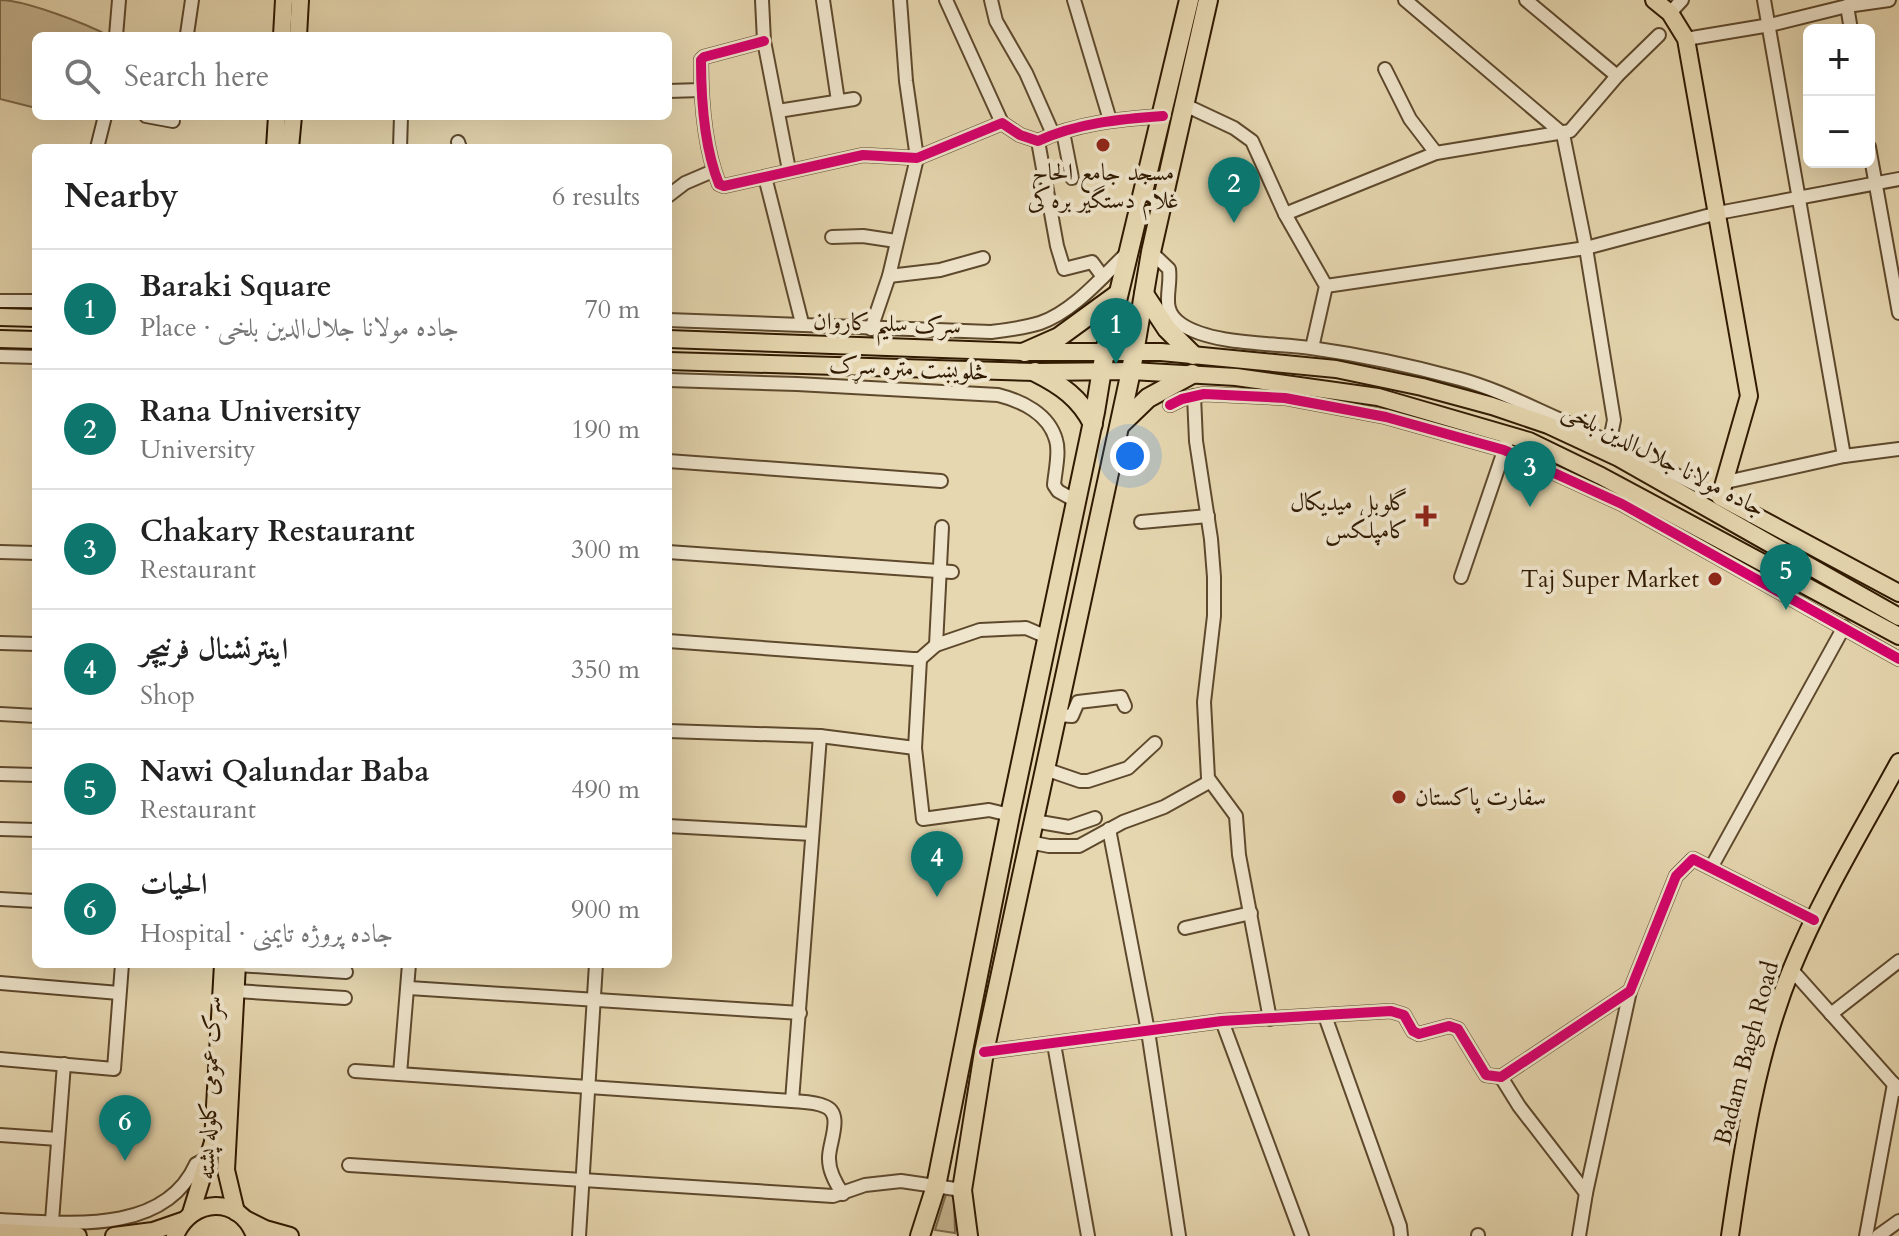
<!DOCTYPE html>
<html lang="en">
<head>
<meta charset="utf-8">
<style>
	:root { --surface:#fff; --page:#f6f6f6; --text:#222; --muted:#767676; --line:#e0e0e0; --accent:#0f766e }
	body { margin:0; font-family:Cardo,Amiri,serif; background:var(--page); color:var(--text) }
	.controls { position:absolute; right:24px; top:24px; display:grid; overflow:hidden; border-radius:12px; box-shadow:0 8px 32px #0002 }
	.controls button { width:72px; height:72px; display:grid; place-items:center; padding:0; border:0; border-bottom:2px solid var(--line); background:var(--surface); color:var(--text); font:40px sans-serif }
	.you { position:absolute; left:1130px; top:456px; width:28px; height:28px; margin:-20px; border:6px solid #fff; border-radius:50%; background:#1a73e8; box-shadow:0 0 0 12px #1a73e833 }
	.badge { display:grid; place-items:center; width:52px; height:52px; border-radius:50%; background:var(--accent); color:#fff; font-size:26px; font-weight:700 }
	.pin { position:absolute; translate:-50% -66px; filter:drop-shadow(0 2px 4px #0008) }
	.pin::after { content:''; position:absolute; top:42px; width:28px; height:24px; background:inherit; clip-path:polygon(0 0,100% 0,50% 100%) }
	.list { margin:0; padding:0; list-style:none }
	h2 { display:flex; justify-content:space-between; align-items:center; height:104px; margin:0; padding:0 32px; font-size:34px }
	h2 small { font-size:26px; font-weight:400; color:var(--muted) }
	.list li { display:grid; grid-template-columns:52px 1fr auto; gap:24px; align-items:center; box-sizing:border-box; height:120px; padding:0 32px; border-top:2px solid var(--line) }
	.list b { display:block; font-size:30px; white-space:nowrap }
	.list p { margin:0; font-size:26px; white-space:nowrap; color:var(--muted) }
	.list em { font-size:26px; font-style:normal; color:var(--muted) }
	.icon { flex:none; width:44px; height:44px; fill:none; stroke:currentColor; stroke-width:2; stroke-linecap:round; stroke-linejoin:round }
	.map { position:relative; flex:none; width:1899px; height:1236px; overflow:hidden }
	.search { position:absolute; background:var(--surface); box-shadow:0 8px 32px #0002; left:32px; top:32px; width:640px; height:88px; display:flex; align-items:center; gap:20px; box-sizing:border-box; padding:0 28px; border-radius:12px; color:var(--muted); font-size:30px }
	.panel { position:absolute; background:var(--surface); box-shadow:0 8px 32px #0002; left:32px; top:144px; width:640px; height:824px; border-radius:12px }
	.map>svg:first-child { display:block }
	.green { fill:#c7b792; stroke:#7c684a; stroke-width:2 }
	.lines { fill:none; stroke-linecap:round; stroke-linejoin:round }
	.minor-casing { stroke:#5e492d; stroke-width:16 }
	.major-casing { stroke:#301a01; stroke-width:20 }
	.highway-casing { stroke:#301a01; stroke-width:22 }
	.minor { stroke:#efe5cc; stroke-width:12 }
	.major { stroke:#e6d7b0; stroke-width:16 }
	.highway { stroke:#e6d7b0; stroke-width:18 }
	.cycleway-casing { stroke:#efe5cc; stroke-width:15 }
	.cycleway { stroke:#d6006c; stroke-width:10 }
	.poi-dot { fill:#8f2418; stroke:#efe5cc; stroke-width:3 }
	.labels { text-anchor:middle; stroke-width:8; stroke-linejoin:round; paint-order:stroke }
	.poi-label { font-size:24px; fill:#301a01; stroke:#efe5cc; text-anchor:end }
	.street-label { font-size:24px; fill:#301a01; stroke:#efe5cc }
</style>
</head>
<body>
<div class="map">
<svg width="1899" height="1236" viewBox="0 0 1899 1236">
	<rect width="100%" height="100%" fill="#e6d7b0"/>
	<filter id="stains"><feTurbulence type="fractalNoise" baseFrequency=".0025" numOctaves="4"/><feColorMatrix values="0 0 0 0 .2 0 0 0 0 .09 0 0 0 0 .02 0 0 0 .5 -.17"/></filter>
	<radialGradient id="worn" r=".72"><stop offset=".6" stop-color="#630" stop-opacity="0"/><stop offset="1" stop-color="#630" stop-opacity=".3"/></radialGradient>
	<g class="green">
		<path d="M0,0C25,0 87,24 109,36H36V108L0,99Z"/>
		<path d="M947,1191L954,1192L955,1233L935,1230Z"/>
	</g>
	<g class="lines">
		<g class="minor-casing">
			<g id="minor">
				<path d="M762,0L764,41L789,170"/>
				<path d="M823,0L838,101"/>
				<path d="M946,0L1002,123"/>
				<path d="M991,0L996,21L1026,73L1053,134"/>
				<path d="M1074,0L1110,120"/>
				<path d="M1405,0L1563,134L1586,248L1614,420L1610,440"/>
				<path d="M1526,0L1617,76"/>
				<path d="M1764,0L1844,456"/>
				<path d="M1847,6L1851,30"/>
				<path d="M1670,13L1682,0"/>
				<path d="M187,34L192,0"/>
				<path d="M116,36L119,0"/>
				<path d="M1686,39L1770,25L1847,6L1889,0"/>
				<path d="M764,41L704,57L701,60C701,100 704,147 719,184L724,186L863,155L917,158L1002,123L1020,135L1038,141C1077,123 1120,119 1163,116"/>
				<path d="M1385,69L1410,119L1436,153"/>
				<path d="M668,91L701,90"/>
				<path d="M1185,105L1234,128L1252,141L1285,214L1326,286L1312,348"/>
				<path d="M778,111L854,99"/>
				<path d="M146,116L173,121"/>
				<path d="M1063,132L1072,178"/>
				<path d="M1038,141L1057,246L1064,269L1092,262L1103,277"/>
				<path d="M458,142L460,148"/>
				<path d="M1869,147L1899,313"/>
				<path d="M97,148L105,116"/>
				<path d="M400,148L401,116"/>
				<path d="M765,177L802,323"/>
				<path d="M668,196L685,183L713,171"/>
				<path d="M1285,214L1436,153L1570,131L1617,76L1659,35"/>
				<path d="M832,237L863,236L896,241"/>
				<path d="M1151,252L1169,269C1172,290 1159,309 1181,324C1211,345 1275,343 1311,348C1361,355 1412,366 1460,379C1496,389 1527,405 1561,420C1615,444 1667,470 1720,497"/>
				<path d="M889,276L940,270L983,258"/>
				<path d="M1326,286L1586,248L1718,213L1899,179"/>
				<path d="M0,301H36"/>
				<path d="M668,320L991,332C1007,330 1024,328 1040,323C1073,312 1102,277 1127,253"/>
				<path d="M871,329L889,276L917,158L906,81L900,0"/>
				<path d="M0,356L36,357"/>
				<path d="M668,380L797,384L998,395C1022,401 1049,414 1056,440C1060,452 1055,472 1054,485L1058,491L1076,501"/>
				<path d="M1194,396L1196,441L1211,539L1214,577V616L1204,702L1208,778L1236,816L1239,855L1270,1019"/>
				<path d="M1170,405L1182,399L1204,394L1285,398L1386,417L1504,450L1622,504L1899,659"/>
				<path d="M668,461L941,481"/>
				<path d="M1726,482L1844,456L1899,449"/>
				<path d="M1141,522L1208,516"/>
				<path d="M0,552L36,553"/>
				<path d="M668,552L952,572"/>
				<path d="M1461,577L1506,445"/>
				<path d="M668,641L913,659H920L936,645L980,630L1026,628L1047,637"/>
				<path d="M0,643L36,644"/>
				<path d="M936,645L942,527"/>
				<path d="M920,659L915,748L923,819L989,810L1010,815"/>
				<path d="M0,714L36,716"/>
				<path d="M1057,715L1072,716L1078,702L1121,697L1125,706"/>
				<path d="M668,731L820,736L915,748"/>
				<path d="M1045,769L1080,781H1088L1128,768L1155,743"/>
				<path d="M0,774L36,775"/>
				<path d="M1034,821L1069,827L1095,818"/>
				<path d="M668,826L812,834"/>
				<path d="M0,829L36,830"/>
				<path d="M1109,829L1148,1031L1179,1236"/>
				<path d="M1029,842L1049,846H1079L1123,822L1164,807L1209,782"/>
				<path d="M1712,866L1844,627"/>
				<path d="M0,899L36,901"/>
				<path d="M1185,928L1251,913"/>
				<path d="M237,965L346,972"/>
				<path d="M1791,969L1899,1090"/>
				<path d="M0,983L119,993"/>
				<path d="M409,988L800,1013"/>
				<path d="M236,991L345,998"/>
				<path d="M1831,1014L1899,961"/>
				<path d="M1325,1016L1400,1226L1401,1236"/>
				<path d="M1222,1021L1302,1236"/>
				<path d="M1054,1044L1088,1236"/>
				<path d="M984,1052L1222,1021L1391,1011L1404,1015L1413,1031L1419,1034L1449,1026L1458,1029L1486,1075L1501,1077L1630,991L1676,876L1693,859L1814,920"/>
				<path d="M0,1059L114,1069L122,964"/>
				<path d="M355,1071L792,1101C802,1102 815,1102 824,1106C845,1113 828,1144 829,1159C829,1171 836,1184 843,1194"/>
				<path d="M400,1074L409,964"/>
				<path d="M1501,1077L1519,1106L1586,1193"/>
				<path d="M792,1101L820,736"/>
				<path d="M0,1135L58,1139"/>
				<path d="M349,1165L833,1196L865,1185L901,1181L962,1190"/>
				<path d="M0,1220C66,1223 164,1236 196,1164L208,1158"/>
				<path d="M52,1221L64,1064"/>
				<path d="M579,1236L596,964"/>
				<path d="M1478,1236V1235"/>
				<path d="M1579,1236L1586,1193L1630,991"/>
				<path d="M1866,1236L1894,1084"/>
				<path d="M1878,1236L1899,1221"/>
			</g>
		</g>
		<g class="major-casing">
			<g id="major">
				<path d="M1654,0L1670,13L1686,39L1749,396L1720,497L1899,593"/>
				<path d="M282,36L284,0"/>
				<path d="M298,36L300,0"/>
				<path d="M275,148L277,116"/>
				<path d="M290,148L293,116"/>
				<path d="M0,317L36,318"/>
				<path d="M0,339L36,340"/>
				<path d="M668,339L1025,352H1161L1336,369L1422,387L1492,406L1548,425L1619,458L1899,617"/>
				<path d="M668,361L1035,372L1131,371L1236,377L1378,397L1529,441L1601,476L1899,636"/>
				<path d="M236,1212L226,1170L237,964"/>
				<path d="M191,1213L213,1142L223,964"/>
				<path d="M247,1220L265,1229L290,1236"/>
				<path d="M0,1232L78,1236"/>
				<path d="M114,1236L153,1231L182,1221"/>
				<path d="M175,1236C191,1197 240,1195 255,1236"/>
				<path d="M1730,1236C1743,1146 1757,1053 1792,968C1821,897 1862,830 1899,762"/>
			</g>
		</g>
		<g class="highway-casing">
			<g id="highway">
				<path d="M1144,294L1167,329L1193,355"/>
				<path d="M1025,352L1059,337L1118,294"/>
				<path d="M1035,372C1061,385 1080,398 1093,424"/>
				<path d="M1120,425L1148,398L1192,374"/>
				<path d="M920,1236L936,1186L1010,815L1095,412L1105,351L1189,0"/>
				<path d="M968,1236L962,1190L984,1052L1131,371L1151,252L1208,0"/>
			</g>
		</g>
		<use href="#minor" class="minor"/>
		<use href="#major" class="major"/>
		<use href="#highway" class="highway"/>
		<g class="cycleway-casing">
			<g id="cycleway">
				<path d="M764,41L704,57L701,60C701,100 704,147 719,184L724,186L863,155L917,158L1002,123L1020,135L1038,141C1077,123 1120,119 1163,116"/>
				<path d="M1170,405L1182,399L1204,394L1285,398L1386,417L1504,450L1622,504L1899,659"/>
				<path d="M984,1052L1222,1021L1391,1011L1404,1015L1413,1031L1419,1034L1449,1026L1458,1029L1486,1075L1501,1077L1630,991L1676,876L1693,859L1814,920"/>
			</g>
		</g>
		<use href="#cycleway" class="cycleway"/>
	</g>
	<g class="poi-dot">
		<circle cx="1103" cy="145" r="8"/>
		<path d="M1422 504h8v8h8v8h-8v8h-8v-8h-8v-8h8z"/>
		<circle cx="1715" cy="579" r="8"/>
		<circle cx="1399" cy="797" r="8"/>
	</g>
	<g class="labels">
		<g class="poi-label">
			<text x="1103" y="180" text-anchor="middle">مسجد جامع الحاج<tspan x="1103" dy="28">غلام دستگیر بره‌کی</tspan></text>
			<text x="1408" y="510">گلوبل میدیکال<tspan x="1408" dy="28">کامپلکس</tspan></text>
			<text x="1699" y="587">Taj Super Market</text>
			<text x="1415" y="805" text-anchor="start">سفارت پاکستان</text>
		</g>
		<g class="street-label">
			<text transform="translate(887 323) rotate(2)" y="8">سرک سلیم کاروان</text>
			<text transform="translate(909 368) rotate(3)" y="8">څلویښت متره سړک</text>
			<text transform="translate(1664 459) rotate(27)" y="8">جاده مولانا جلال‌الدین بلخی</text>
			<text transform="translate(1746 1053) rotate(-75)" y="8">Badam Bagh Road</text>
			<text transform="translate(209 1088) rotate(-88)" y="8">سرک عمومی کلوله پشته</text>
		</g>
	</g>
	<rect width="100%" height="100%" filter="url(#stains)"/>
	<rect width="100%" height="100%" fill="url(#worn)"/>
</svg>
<div class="controls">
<button>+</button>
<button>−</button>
</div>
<div class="you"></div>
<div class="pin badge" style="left:1116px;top:364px">1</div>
<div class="pin badge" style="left:1234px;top:223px">2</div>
<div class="pin badge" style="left:1530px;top:507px">3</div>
<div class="pin badge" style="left:937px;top:897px">4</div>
<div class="pin badge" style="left:1786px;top:610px">5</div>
<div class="pin badge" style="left:125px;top:1161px">6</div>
<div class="search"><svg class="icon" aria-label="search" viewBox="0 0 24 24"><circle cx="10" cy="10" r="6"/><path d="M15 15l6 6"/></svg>Search here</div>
<section class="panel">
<h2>Nearby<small>6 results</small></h2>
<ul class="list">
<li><span class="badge">1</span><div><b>Baraki Square</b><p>Place · جاده مولانا جلال‌الدین بلخی</p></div><em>70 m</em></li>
<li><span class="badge">2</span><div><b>Rana University</b><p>University</p></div><em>190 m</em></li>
<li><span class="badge">3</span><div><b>Chakary Restaurant</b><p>Restaurant</p></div><em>300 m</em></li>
<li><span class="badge">4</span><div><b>اینترنشنال فرنیچر</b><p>Shop</p></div><em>350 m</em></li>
<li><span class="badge">5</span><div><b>Nawi Qalundar Baba</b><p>Restaurant</p></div><em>490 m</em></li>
<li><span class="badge">6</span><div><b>الحیات</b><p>Hospital · جاده پروژه تایمنی</p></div><em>900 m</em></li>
</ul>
</section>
</div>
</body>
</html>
